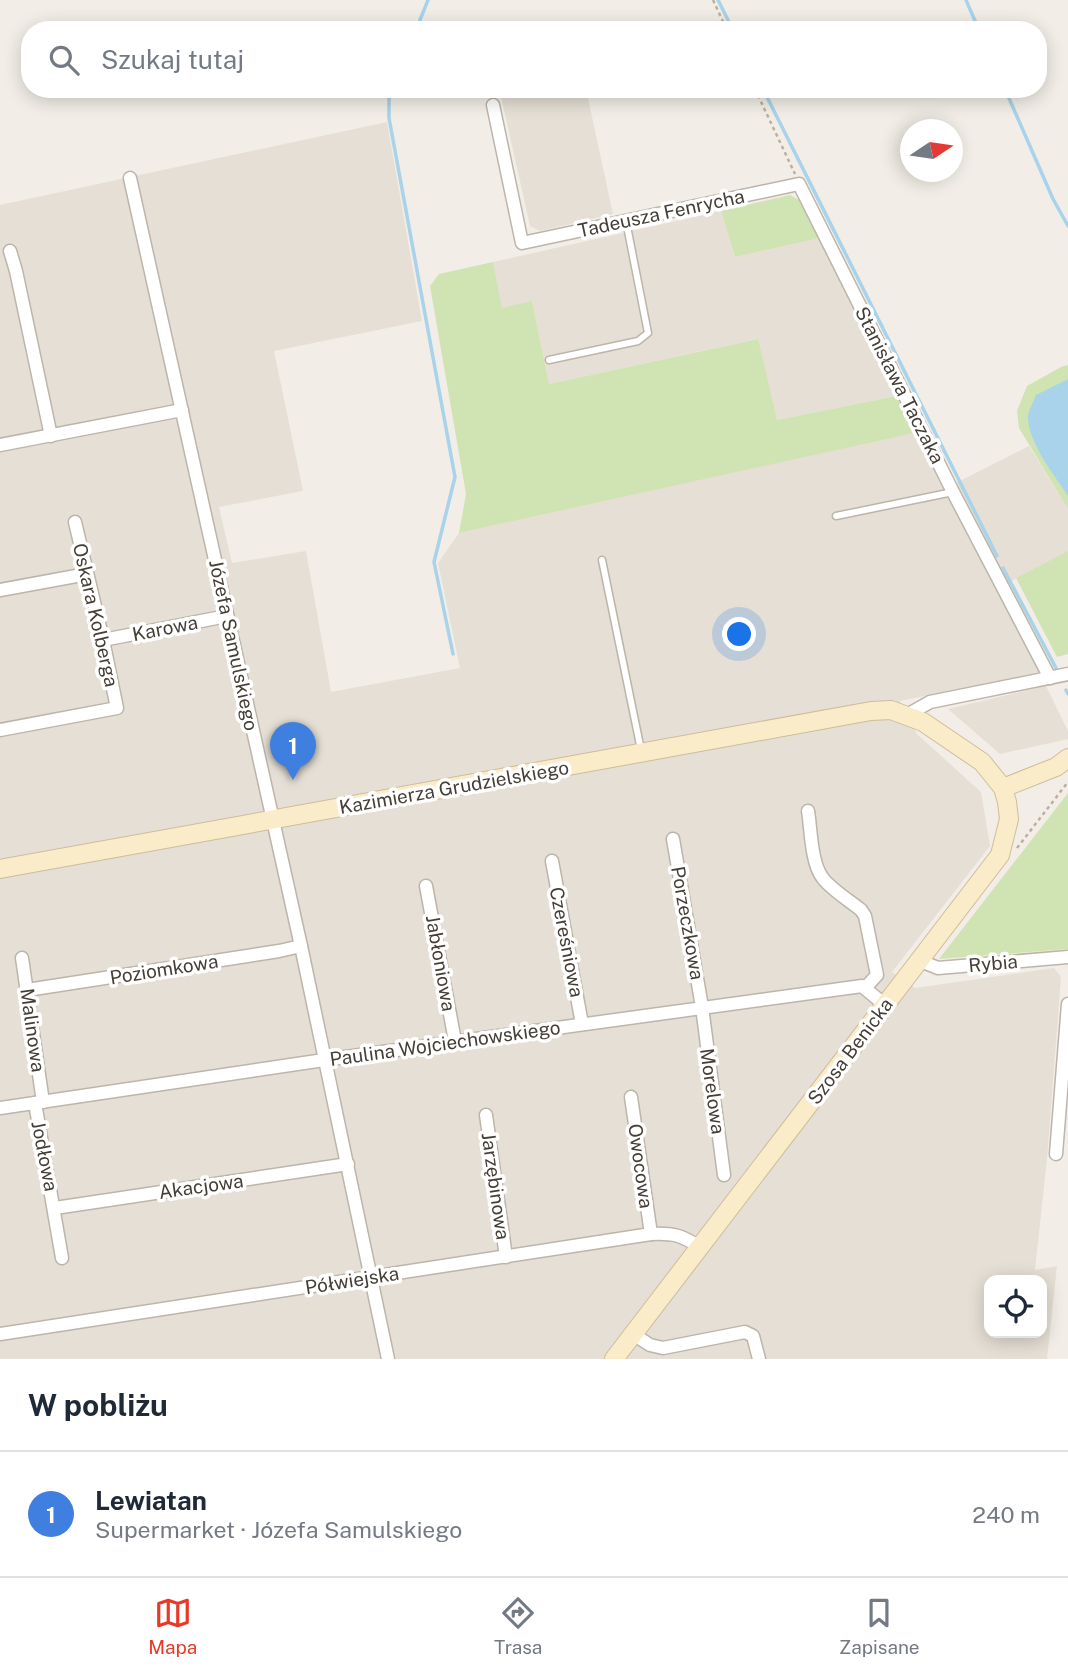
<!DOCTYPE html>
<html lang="pl">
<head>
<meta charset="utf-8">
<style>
	:root { --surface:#fff; --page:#f2f2f3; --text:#1f2937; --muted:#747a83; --line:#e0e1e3; --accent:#e83828 }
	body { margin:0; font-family:"Public Sans",sans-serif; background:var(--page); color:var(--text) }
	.controls { position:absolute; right:21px; bottom:21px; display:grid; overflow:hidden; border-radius:14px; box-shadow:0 4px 18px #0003 }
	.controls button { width:63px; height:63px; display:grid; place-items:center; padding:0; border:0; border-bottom:2px solid var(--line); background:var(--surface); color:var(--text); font:35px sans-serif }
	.compass { position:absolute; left:900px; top:119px; width:63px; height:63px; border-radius:50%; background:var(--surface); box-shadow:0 4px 18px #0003; rotate:77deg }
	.you { position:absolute; left:740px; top:635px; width:24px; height:24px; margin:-18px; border:5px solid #fff; border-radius:50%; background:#1a73e8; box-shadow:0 0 0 10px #1a73e833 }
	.badge { display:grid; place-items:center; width:46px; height:46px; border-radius:50%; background:var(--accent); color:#fff; font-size:23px; font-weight:700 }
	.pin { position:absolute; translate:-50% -58px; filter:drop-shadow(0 2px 4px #0008) }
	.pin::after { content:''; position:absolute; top:37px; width:24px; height:21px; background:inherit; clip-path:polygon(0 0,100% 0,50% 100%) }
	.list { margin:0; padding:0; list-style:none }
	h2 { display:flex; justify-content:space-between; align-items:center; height:91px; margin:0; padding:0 28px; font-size:30px }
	h2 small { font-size:23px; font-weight:400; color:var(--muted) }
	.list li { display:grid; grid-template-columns:46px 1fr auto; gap:21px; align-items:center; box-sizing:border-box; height:126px; padding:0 28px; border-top:2px solid var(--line) }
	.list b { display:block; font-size:26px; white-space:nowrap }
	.list p { margin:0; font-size:23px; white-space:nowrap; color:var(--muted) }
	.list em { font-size:23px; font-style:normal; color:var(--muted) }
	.icon { flex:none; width:38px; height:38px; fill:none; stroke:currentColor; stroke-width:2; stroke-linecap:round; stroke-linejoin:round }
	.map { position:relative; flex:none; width:1068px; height:1359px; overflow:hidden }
	.search { position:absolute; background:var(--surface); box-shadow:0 4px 18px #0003; left:21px; right:21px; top:21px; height:77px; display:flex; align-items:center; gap:18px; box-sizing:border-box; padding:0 24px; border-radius:28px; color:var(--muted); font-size:26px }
	.sheet { height:217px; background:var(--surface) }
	nav { display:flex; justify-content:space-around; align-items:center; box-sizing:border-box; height:98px; border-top:2px solid var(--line); background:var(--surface); font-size:19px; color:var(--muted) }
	nav a { display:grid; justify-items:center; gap:4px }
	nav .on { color:var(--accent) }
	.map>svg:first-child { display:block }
	.residential { fill:#e5dfd5; fill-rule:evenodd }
	.green { fill:#d0e3b3 }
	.water { fill:#a8d3ea }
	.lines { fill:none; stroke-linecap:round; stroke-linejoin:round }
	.stream { stroke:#a8d3ea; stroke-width:3.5 }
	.lane-casing { stroke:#bcb5aa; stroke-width:9 }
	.street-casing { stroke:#bcb5aa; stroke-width:15 }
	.secondary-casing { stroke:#cebd9a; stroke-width:20 }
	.path { stroke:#bdaf9c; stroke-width:2.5; stroke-dasharray:3.5 3.5; stroke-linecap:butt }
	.lane { stroke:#fff; stroke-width:6 }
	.street { stroke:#fff; stroke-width:12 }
	.secondary { stroke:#faebc9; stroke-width:18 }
	.labels { text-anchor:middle; stroke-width:7; stroke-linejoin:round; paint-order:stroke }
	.street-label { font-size:19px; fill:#443e36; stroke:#fff }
</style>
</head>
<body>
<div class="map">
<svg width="1068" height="1359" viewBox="0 0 1068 1359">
	<rect width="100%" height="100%" fill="#f2eee7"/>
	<g class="residential">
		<path d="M534,89H586L613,214L540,231L530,226L501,96Z"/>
		<path d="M387,122L422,321L274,351L303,491L219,507L232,563L306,551L331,692L460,668L438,563L459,533L913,433L895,396L777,420L757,339L549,384L532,301L502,309L493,262L721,211L735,257L820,238L948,487L1029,446L1068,509V551L1000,587L1040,672L900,701L917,734L981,792L990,846L892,972L915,988L1054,968L1061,977L1047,1159L1035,1270L1057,1266L1047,1359H0V205ZM989,1280H1042V1333H989Z"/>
		<path d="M1046,686L1068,731V739L1000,754L948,709Z"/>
	</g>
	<g class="green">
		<path d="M790,195L804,203L820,238L735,257L721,211Z"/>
		<path d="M493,262L502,308L532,301L549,384L758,339L777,420L896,396L914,433L459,533L466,494L430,286L439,274Z"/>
		<path d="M1068,365V509L1019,428L1017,411L1027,386L1061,367Z"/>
		<path d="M1068,551V654L1057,657L1016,578Z"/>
		<path d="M1068,793V949L939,959Z"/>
	</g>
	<path class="water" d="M1068,379V496C1055,476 1027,441 1028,416C1029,410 1034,401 1036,395Z"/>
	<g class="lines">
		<g class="stream">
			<path d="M718,0L733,30"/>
			<path d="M966,0L979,30"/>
			<path d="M416,30L428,0"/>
			<path d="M393,89L389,99V118L455,477L434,562L453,654"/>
			<path d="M763,89L997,556"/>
			<path d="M1005,89L1053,199L1068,226"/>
			<path d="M1003,568L1056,668"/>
			<path d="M1066,690L1068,694"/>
		</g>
		<g class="lane-casing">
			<g id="lane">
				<path d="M549,360L638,341L648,333L626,221"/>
				<path d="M836,516L953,492"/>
				<path d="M602,560L641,750"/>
			</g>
		</g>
		<g class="street-casing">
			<g id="street">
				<path d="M493,105L522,243L799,184L953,492L1050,678"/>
				<path d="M130,178L301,946L388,1359"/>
				<path d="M10,251L16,271L51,436"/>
				<path d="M0,445L182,410"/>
				<path d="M0,590L87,574"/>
				<path d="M103,640L227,616"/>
				<path d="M907,715L930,702L1068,674"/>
				<path d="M0,730L117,708L103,640L75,522"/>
				<path d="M808,811C811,829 811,862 822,877C829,888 850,901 861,910L865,916L877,975L865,988"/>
				<path d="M673,839L702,1007L724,1175"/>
				<path d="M552,861L582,1024"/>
				<path d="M426,886L455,1041"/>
				<path d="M22,958L43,1102"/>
				<path d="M921,958L928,964L938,968L1068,957"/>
				<path d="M27,990L279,951L301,946"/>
				<path d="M631,1097L651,1234"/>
				<path d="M35,1103L62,1258"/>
				<path d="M0,1108L324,1060L862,986L885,1005"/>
				<path d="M486,1115L506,1257"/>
				<path d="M1056,1154L1068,1004"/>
				<path d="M55,1208L348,1164"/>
				<path d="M0,1334L651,1234C674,1233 681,1235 700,1247"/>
				<path d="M633,1334L650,1345L663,1348L745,1332L753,1336L759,1359"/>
			</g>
		</g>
		<g class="secondary-casing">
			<g id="secondary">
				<path d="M1003,788L1056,767L1068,758"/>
				<path d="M0,869L871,711L891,710L923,722L982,762L1003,788L1007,802L1009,819L1000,855L614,1359"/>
			</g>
		</g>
		<g class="path">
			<path d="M713,0L727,30"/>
			<path d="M755,89L795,174"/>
			<path d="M1017,848L1068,782"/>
		</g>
		<use href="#lane" class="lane"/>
		<use href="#street" class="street"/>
		<use href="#secondary" class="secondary"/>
	</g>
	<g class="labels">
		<g class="street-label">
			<text transform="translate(661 213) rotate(-12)" y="7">Tadeusza Fenrycha</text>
			<text transform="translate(900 385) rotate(63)" y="7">Stanisława Taczaka</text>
			<text transform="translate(96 615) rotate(77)" y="7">Oskara Kolberga</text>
			<text transform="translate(165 628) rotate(-11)" y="7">Karowa</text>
			<text transform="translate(234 645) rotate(78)" y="7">Józefa Samulskiego</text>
			<text transform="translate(454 787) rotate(-10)" y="7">Kazimierza Grudzielskiego</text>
			<text transform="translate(688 923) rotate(80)" y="7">Porzeczkowa</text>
			<text transform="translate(567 942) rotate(79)" y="7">Czereśniowa</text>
			<text transform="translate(441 963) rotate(80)" y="7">Jabłoniowa</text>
			<text transform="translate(993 963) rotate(-5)" y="7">Rybia</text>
			<text transform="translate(164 969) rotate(-9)" y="7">Poziomkowa</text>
			<text transform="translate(33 1030) rotate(82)" y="7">Malinowa</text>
			<text transform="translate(445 1043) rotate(-8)" y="7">Paulina Wojciechowskiego</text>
			<text transform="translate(850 1051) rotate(-53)" y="7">Szosa Benicka</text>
			<text transform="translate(713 1091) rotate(82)" y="7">Morelowa</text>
			<text transform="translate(45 1156) rotate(79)" y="7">Jodłowa</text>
			<text transform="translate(641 1166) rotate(82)" y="7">Owocowa</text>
			<text transform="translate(201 1186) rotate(-8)" y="7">Akacjowa</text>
			<text transform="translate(496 1186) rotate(82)" y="7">Jarzębinowa</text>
			<text transform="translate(352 1280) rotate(-9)" y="7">Półwiejska</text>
		</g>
	</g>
</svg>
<div class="controls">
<button><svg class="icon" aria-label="locate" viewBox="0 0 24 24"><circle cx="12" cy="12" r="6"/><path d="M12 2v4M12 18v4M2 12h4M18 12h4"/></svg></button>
</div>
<svg class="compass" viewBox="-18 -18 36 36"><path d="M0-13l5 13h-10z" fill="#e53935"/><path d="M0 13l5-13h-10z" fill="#747a83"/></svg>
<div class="you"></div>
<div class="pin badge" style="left:293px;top:780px;background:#3f7fe0">1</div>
<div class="search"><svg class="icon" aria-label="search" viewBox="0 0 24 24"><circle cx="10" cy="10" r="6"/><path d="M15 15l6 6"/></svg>Szukaj tutaj</div>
</div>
<section class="sheet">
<h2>W pobliżu<small></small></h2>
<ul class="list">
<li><span class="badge" style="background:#3f7fe0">1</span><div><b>Lewiatan</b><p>Supermarket · Józefa Samulskiego</p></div><em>240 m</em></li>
</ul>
</section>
<nav>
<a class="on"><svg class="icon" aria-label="map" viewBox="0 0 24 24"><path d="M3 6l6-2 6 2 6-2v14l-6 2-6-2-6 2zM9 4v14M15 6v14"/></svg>Mapa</a>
<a><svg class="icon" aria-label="directions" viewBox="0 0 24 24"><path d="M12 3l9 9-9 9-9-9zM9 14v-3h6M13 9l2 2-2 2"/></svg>Trasa</a>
<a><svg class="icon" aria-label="saved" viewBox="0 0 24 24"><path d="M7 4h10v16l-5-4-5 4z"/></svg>Zapisane</a>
</nav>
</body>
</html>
